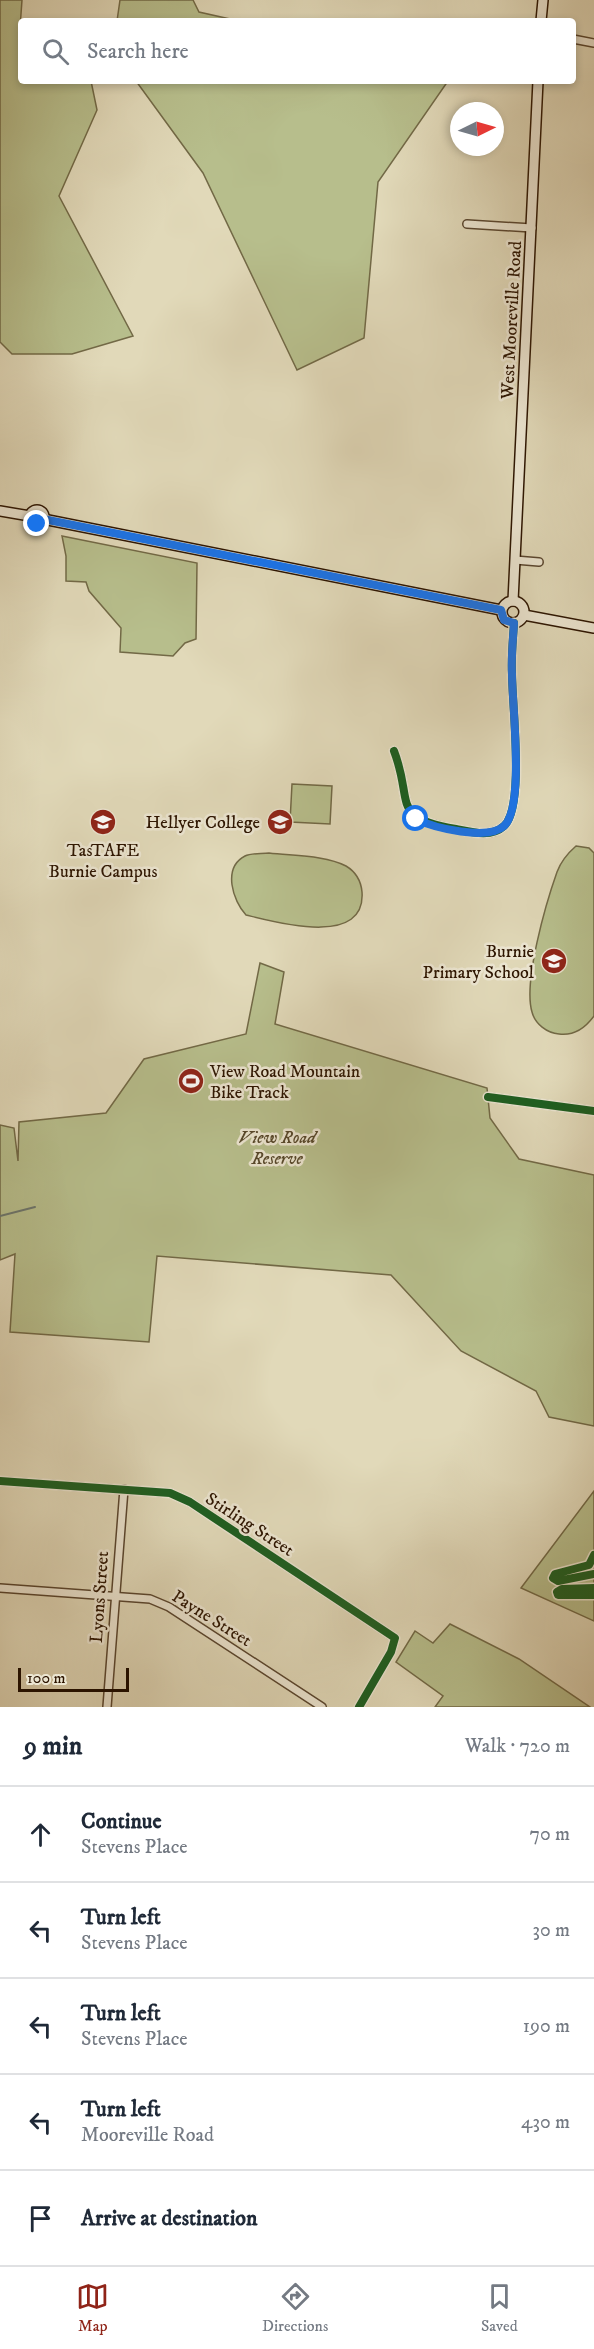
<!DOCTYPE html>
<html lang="en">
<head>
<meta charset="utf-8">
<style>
	:root { --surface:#fff; --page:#f6f6f7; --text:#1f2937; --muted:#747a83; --line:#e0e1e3; --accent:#8f2418 }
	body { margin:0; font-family:"IM FELL DW Pica",serif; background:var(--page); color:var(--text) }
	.compass { position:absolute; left:450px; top:102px; width:54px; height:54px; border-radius:50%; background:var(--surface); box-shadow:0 3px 9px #0003; rotate:85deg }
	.scale { position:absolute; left:18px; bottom:15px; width:111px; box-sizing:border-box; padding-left:6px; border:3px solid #2c1400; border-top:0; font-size:16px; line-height:21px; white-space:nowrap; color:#2c1400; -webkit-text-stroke:4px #ece6d2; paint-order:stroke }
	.stop { position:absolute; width:18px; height:18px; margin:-14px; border:4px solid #1a73e8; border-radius:50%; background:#fff }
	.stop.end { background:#1a73e8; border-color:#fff; box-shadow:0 2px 6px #0008 }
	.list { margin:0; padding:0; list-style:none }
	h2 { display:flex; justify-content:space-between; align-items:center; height:78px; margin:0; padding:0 24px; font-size:26px }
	h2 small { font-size:20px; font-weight:400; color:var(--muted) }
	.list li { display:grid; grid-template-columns:39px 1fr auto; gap:18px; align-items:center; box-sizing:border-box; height:96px; padding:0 24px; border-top:2px solid var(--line) }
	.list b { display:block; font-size:22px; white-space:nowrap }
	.list p { margin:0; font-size:20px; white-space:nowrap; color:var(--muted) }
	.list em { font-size:20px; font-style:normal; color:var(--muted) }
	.icon { flex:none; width:33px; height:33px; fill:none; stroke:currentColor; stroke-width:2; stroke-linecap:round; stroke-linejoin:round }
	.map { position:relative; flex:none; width:594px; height:1707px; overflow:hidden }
	.search { position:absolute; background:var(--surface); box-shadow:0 3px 9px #0003; left:18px; right:18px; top:18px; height:66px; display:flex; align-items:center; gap:15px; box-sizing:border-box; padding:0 21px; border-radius:6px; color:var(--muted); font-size:22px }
	.sheet { height:558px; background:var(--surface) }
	nav { display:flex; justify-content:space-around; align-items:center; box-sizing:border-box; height:84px; border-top:2px solid var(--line); background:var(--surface); font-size:16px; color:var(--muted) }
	nav a { display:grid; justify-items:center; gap:3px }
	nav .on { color:var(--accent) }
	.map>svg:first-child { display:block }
	.green { fill:#b7be8c; stroke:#726946; stroke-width:1.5 }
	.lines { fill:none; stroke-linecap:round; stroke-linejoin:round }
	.stream { stroke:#6c766e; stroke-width:2 }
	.street-casing { stroke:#59452e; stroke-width:10 }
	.secondary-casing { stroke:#2c1400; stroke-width:12 }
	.street { stroke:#ece6d2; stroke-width:7 }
	.secondary { stroke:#ece6d2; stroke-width:9 }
	.cycleway-casing { stroke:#ece6d2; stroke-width:11 }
	.cycleway { stroke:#1b5e20; stroke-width:8 }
	.route { stroke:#1a73e8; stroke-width:8 }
	.labels { text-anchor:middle; stroke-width:5; stroke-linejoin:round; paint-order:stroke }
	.street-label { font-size:18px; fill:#2c1400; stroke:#ece6d2 }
	.poi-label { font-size:18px; fill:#2c1400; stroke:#ece6d2; text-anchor:end }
	.park-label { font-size:18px; font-style:italic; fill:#56472a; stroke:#ece6d2 }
</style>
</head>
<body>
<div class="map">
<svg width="594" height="1707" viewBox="0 0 594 1707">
	<rect width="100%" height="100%" fill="#e1d9b9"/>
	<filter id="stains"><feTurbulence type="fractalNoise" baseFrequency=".00333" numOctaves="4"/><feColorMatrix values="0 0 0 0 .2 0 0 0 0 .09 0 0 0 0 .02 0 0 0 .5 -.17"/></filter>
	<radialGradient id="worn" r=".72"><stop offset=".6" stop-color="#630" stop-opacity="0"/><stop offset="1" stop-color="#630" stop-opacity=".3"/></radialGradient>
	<g class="green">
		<path d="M0,0H22L19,42L21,81H91L97,110L59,196L133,336L72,354H12L0,342Z"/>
		<path d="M120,0H193L199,12L239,21H117Z"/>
		<path d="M136,81H448L378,182L364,338L297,370L203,173Z"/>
		<path d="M62,536L197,563L196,639L185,643L173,656L120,652L121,628L89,591L86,582L66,581V556Z"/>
		<path d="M292,784L332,786L330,824L290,822Z"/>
		<path d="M576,846L589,848L594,853V1016C586,1027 574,1036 559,1034C547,1033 535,1024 532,1012C523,982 546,903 557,872C561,861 568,853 576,846Z"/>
		<path d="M269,853C292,856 325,855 346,866C356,872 361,881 362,892C366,948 275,922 246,915C233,901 222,868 245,856C251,853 262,854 269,853Z"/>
		<path d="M260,963L284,972L275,1024L487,1088L490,1118L519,1159L594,1175V1426L549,1417L536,1391L461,1351L391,1275L157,1256L149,1342L10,1332L15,1254L0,1260V1125L14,1128L18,1161L19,1122L106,1113L144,1059L246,1034Z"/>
		<path d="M594,1491V1621L521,1588Z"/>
		<path d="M450,1624L519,1659L590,1707H435L443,1696L396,1662L415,1631L433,1643Z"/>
	</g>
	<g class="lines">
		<path class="stream" d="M0,1216L35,1207"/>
		<g class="street-casing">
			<g id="street">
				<path d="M573,39L594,43"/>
				<path d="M467,224L532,228"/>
				<path d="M515,560L539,562"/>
				<path d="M394,751C414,803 389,818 456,829C471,832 491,838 504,826C525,807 512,704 512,674C511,657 513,640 514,623"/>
				<path d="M488,1097L594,1111"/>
				<path d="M0,1481L170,1493L190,1502L395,1638L391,1652L359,1707"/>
				<path d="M0,1588L150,1599L169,1607L322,1707"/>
				<path d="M107,1707L124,1489"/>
			</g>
		</g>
		<g class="secondary-casing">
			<g id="secondary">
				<path d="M541,21L543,0"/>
				<circle cx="37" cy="517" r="7"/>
				<path d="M0,511L30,516"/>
				<path d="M43,519L501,610"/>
				<circle cx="513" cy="612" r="11"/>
				<path d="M513,601L538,81"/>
				<path d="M524,615L594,628"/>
			</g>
		</g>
		<use href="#street" class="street"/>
		<use href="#secondary" class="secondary"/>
		<g class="cycleway-casing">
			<g id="cycleway">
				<path d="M394,751C414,803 389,818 456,829C471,832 491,838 504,826C525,807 512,704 512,674C511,657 513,640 514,623"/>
				<path d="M488,1097L594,1111"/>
				<path d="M0,1481L170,1493L190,1502L395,1638L391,1652L359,1707"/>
				<path d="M594,1555L589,1565L555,1574L553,1578L558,1581L594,1574"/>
				<path d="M594,1588L562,1589L557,1592L558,1595H594"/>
			</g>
		</g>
		<use href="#cycleway" class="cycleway"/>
	</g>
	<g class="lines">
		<path class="route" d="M37,524L43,519L501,610L504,620L514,623C513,640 511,657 512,674C512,704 525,807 504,826C488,841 434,828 416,819"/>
	</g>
	<defs>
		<g id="university-disc" transform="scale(1.35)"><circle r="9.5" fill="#8f2418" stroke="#ece6d2"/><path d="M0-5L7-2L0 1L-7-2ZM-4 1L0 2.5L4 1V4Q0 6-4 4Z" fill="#fff"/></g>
		<g id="school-disc" transform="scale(1.35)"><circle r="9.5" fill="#8f2418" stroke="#ece6d2"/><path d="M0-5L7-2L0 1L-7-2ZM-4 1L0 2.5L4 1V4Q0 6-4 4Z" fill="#fff"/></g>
		<g id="stadium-disc" transform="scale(1.35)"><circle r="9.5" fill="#8f2418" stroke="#ece6d2"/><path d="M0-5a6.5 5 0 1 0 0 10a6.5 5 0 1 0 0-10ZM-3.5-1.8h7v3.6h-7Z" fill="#fff"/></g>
	</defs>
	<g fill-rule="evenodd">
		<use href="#university-disc" x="103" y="822"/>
		<use href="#university-disc" x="280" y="822"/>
		<use href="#school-disc" x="554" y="961"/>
		<use href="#stadium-disc" x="191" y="1081"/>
	</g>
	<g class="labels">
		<g class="street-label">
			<text transform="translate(511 320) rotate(-87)" y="6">West Mooreville Road</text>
			<text transform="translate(250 1524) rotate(33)" y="6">Stirling Street</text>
			<text transform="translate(99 1597) rotate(-86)" y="6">Lyons Street</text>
			<text transform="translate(212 1618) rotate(32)" y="6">Payne Street</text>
		</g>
		<g class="poi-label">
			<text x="260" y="828">Hellyer College</text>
			<text x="103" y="856" text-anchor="middle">TasTAFE<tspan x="103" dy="21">Burnie Campus</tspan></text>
			<text x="534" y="957">Burnie<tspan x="534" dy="21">Primary School</tspan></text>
			<text x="210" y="1077" text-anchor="start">View Road Mountain<tspan x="210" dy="21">Bike Track</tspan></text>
		</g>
		<g class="park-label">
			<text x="277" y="1143">View Road<tspan x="277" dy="21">Reserve</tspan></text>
		</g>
	</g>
	<rect width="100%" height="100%" filter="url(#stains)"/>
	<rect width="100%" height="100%" fill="url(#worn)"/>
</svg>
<svg class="compass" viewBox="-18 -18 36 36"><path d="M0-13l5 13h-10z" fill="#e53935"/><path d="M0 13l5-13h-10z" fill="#747a83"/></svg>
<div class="scale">100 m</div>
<div class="stop" style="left:416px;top:819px"></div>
<div class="stop end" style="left:37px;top:524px"></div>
<div class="search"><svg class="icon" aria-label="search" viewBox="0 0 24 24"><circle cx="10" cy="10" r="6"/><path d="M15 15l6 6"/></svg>Search here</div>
</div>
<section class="sheet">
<h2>9 min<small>Walk · 720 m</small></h2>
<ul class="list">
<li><svg class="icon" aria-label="ahead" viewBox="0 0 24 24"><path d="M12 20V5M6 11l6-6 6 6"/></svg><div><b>Continue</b><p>Stevens Place</p></div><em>70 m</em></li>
<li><svg class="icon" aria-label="left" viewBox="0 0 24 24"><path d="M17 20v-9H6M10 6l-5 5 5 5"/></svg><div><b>Turn left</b><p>Stevens Place</p></div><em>30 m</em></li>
<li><svg class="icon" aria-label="left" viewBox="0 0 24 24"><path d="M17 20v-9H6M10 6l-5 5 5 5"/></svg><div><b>Turn left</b><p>Stevens Place</p></div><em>190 m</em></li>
<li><svg class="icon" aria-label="left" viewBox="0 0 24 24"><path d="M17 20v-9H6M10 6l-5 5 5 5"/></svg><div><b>Turn left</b><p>Mooreville Road</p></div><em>430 m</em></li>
<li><svg class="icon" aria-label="arrive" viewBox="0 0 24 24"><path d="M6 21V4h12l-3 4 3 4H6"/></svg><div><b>Arrive at destination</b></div></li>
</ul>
</section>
<nav>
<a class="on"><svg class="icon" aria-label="map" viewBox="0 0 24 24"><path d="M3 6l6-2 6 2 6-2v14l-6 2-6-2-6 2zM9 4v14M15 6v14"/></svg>Map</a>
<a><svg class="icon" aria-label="directions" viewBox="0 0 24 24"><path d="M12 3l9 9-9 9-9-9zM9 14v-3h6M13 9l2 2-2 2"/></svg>Directions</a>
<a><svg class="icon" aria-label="saved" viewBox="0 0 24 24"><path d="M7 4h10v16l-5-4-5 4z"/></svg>Saved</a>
</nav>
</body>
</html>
